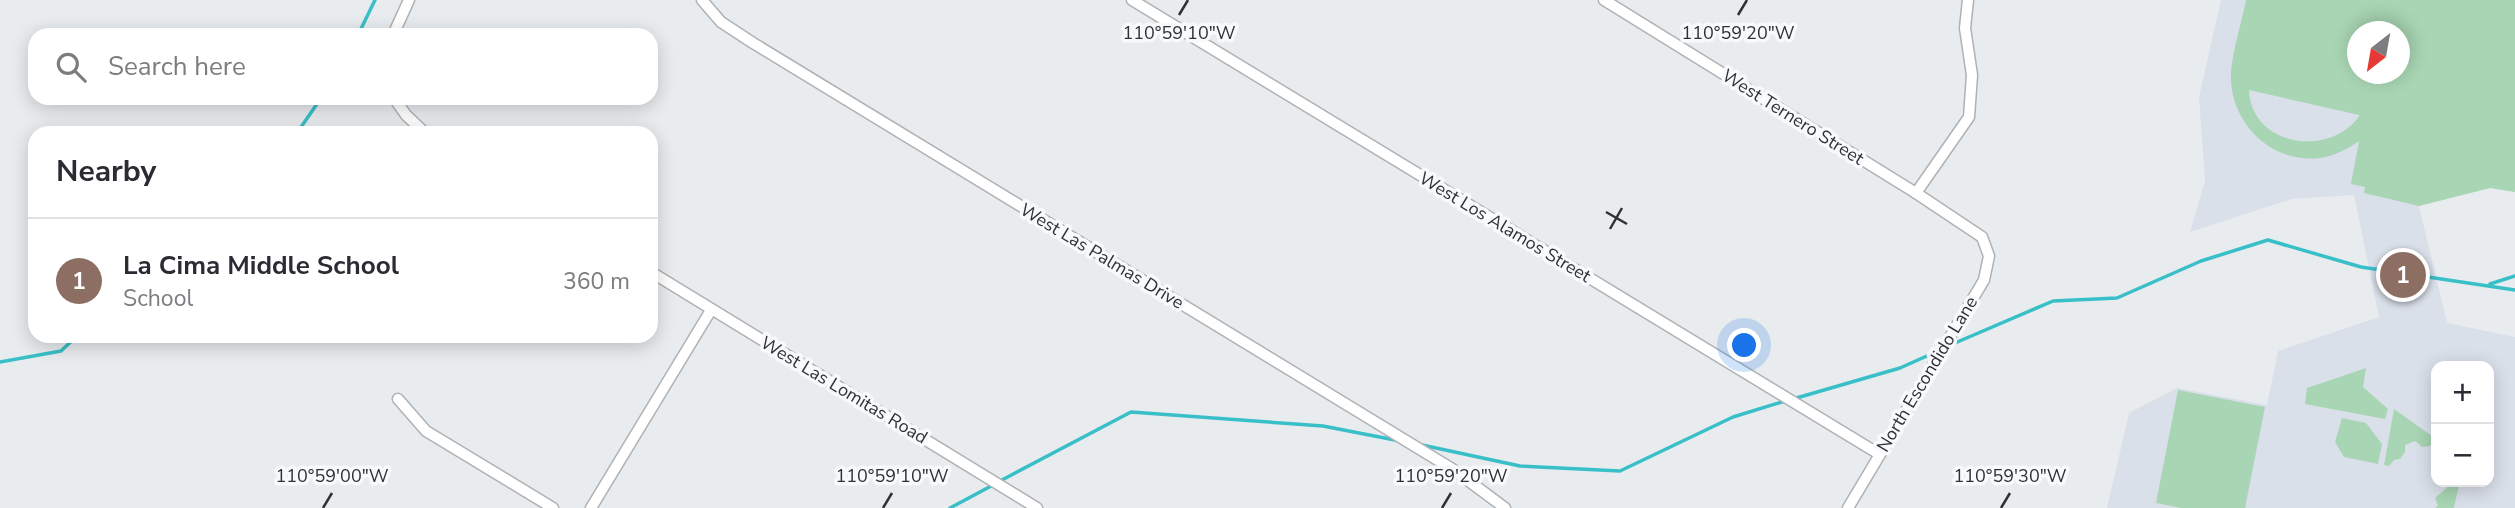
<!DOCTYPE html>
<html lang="en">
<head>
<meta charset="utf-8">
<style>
	:root { --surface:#fff; --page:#f2f2f3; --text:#2b2b33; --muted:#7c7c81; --line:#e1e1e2; --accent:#285bc9 }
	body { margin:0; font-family:"Nunito Sans",sans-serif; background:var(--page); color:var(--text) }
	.controls { position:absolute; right:21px; bottom:21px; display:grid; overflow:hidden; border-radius:14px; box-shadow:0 4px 18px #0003 }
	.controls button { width:63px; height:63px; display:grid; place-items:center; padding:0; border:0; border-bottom:2px solid var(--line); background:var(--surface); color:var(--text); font:35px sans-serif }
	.compass { position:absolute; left:2347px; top:21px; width:63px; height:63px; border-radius:50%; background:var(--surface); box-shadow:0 4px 18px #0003; rotate:211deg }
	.you { position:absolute; left:1745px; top:346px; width:24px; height:24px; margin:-18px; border:5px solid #fff; border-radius:50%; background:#1a73e8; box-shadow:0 0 0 10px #1a73e833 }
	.badge { display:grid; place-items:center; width:46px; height:46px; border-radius:50%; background:var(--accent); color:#fff; font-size:23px; font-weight:700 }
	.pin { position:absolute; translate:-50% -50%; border:4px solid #fff; box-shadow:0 2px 7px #0006 }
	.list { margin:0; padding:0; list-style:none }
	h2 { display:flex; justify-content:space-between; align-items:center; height:91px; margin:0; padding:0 28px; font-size:30px }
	h2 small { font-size:23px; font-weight:400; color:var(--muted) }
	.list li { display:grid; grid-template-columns:46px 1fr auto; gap:21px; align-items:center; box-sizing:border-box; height:126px; padding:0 28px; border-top:2px solid var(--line) }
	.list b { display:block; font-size:26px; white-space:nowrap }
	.list p { margin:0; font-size:23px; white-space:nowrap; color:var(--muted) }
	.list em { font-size:23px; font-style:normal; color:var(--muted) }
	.icon { flex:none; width:38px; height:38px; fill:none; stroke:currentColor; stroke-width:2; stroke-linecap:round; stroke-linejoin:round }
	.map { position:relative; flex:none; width:2515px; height:508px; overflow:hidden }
	.search { position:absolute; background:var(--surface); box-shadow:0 4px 18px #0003; left:28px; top:28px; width:630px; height:77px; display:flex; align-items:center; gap:18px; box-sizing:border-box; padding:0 24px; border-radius:21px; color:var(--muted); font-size:26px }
	.panel { position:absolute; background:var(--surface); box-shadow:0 4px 18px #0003; left:28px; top:126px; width:630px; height:217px; border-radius:21px }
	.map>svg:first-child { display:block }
	.built { fill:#dae0ea; fill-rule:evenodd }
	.green { fill:#a8d5b3; fill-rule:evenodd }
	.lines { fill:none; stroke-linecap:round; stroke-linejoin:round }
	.stream { stroke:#39bfc7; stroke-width:3.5 }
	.minor-casing { stroke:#afb2b5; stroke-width:13 }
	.minor { stroke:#fff; stroke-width:10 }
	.ticks { fill:none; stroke:#303132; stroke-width:2.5 }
	.labels { text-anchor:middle; stroke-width:7; stroke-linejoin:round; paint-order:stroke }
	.street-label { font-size:18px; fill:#303132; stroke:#f7f9fd }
	.ticks-label { font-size:18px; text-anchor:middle; fill:#303132; stroke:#f7f9fd; stroke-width:7; stroke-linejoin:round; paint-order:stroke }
</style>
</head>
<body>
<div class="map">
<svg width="2515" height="508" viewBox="0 0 2515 508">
	<rect width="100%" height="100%" fill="#e9ecef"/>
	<path class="built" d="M2221,0H2515V192L2490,188L2419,206L2447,323L2515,337V508H2107L2129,413L2177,388L2267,405L2278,351L2379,317L2354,195L2292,199L2190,232L2205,181L2199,97ZM2358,32H2400V74H2358ZM2436,366H2489V482H2436Z"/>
	<g class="green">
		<path d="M2246,0H2515V192L2490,188L2419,206L2364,193L2365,187L2351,184L2359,141C2348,149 2334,156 2320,158C2273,164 2232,125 2231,79C2230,60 2242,21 2246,0ZM2358,32H2400V74H2358ZM2249,90L2359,115H2360C2330,159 2251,146 2249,90Z"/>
		<path d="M2366,368L2363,387L2388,409L2385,419L2305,404L2307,388Z"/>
		<path d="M2178,390L2265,407L2245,508H2181L2156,503Z"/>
		<path d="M2394,409L2436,439L2430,446L2422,447L2415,441L2405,445V452L2400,459L2394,460L2389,466L2384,465Z"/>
		<path d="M2342,418L2366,423L2382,444L2378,464L2344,457L2335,442Z"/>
		<path d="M2450,485H2459L2454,508H2435L2438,505L2435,498Z"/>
	</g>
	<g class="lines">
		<g class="stream">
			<path d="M358,35L375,0"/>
			<path d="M297,133L321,98"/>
			<path d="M2490,284L2515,276"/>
			<path d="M1948,346L2053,301L2117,298L2201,261L2268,240L2361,267L2515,290"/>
			<path d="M0,362L61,351L77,336"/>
			<path d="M1793,399L1900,368L1938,351"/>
			<path d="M1422,445L1520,466L1620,471L1733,417L1785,401"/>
			<path d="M1000,481L1131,412L1323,426L1400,441"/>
			<path d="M950,508L993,485"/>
		</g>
		<g class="minor-casing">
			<g id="minor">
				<path d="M702,0L721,22L753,43L1454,470L1505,508"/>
				<path d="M1132,0L1879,454"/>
				<path d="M1604,0L1916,193L1982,237L1989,256L1984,280L1848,508"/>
				<path d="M393,35L409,0"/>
				<path d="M394,98L406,115L425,133"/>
				<path d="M1916,193L1969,117L1972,75L1965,28L1968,0"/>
				<path d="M651,272L1037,508"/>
				<path d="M398,399L426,431L553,508"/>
				<path d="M591,508L711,310"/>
			</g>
		</g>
		<use href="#minor" class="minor"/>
	</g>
	<path class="ticks" d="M1179,15L1188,0M1738,15L1747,0M1606,212L1627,224M1610,229L1622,208M323,508L332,493M883,508L892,493M1442,508L1451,493M2001,508L2010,493"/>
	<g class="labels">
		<g class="street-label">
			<text transform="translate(1793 117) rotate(32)" y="6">West Ternero Street</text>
			<text transform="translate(1505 227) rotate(31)" y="6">West Los Alamos Street</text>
			<text transform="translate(1102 256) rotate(31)" y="6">West Las Palmas Drive</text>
			<text transform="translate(1927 374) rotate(-59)" y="6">North Escondido Lane</text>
			<text transform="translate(844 390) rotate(31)" y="6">West Las Lomitas Road</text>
		</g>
	</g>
	<g class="ticks-label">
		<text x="1179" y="39">110°59'10"W</text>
		<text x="1738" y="39">110°59'20"W</text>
		<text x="332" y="482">110°59'00"W</text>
		<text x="892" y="482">110°59'10"W</text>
		<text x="1451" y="482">110°59'20"W</text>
		<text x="2010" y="482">110°59'30"W</text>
	</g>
</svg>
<div class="controls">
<button>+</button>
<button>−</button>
</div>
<svg class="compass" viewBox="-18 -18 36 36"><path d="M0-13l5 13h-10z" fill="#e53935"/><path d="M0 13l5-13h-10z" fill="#7c7c81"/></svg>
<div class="you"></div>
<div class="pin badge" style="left:2403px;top:275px;background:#8d6e63">1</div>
<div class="search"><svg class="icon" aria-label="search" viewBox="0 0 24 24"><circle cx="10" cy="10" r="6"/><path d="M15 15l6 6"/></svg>Search here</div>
<section class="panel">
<h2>Nearby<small></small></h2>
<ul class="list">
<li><span class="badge" style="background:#8d6e63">1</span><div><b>La Cima Middle School</b><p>School</p></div><em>360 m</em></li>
</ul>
</section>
</div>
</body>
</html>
